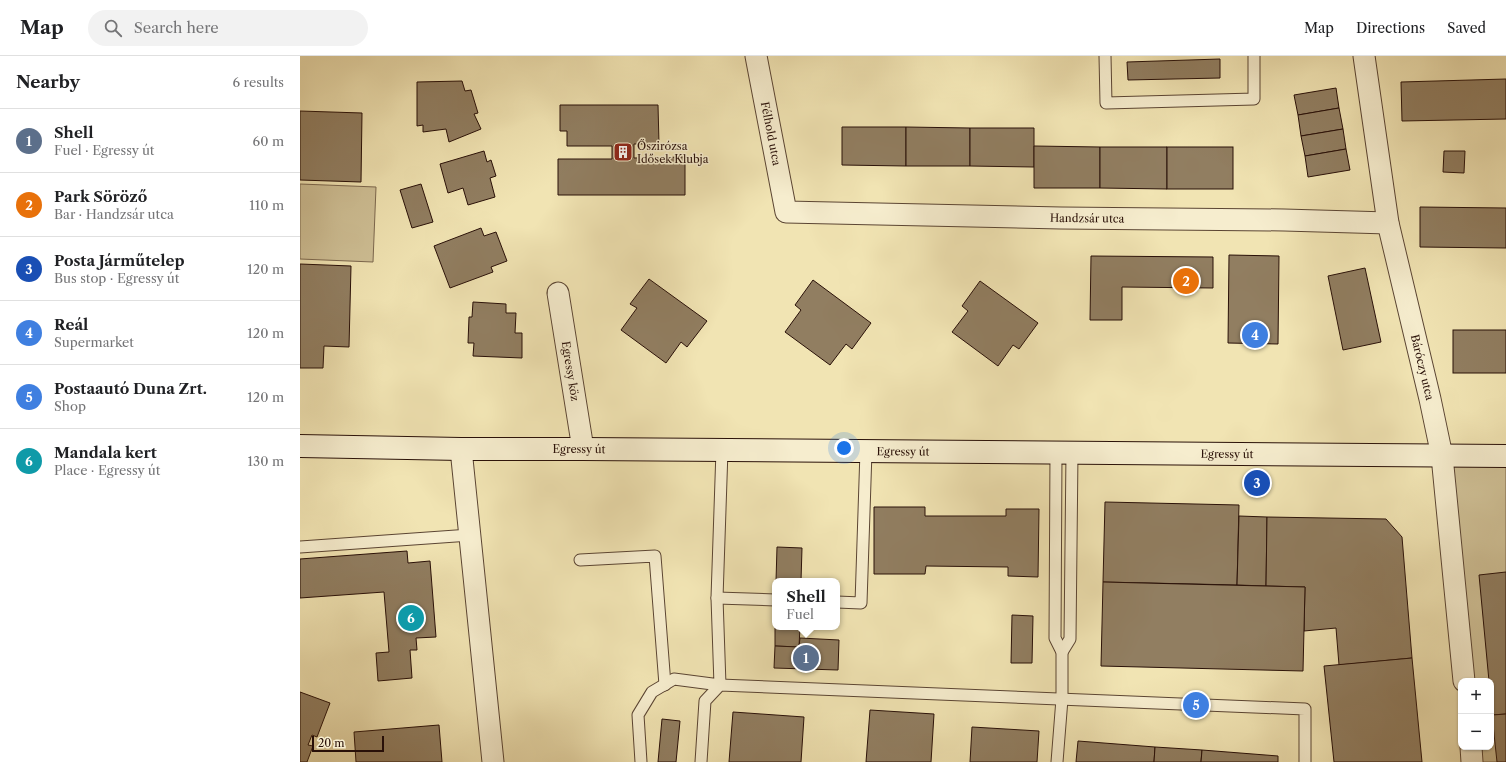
<!DOCTYPE html>
<html lang="en">
<head>
<meta charset="utf-8">
<style>
	:root { --surface:#fff; --page:#f2f2f2; --text:#202124; --muted:#757577; --line:#e0e0e0; --accent:#b45309 }
	body { margin:0; font-family:"Libre Caslon Text",serif; background:var(--page); color:var(--text) }
	.controls { position:absolute; right:12px; bottom:12px; display:grid; overflow:hidden; border-radius:8px; box-shadow:0 1px 3px #0004 }
	.controls button { width:36px; height:36px; display:grid; place-items:center; padding:0; border:0; border-bottom:1px solid var(--line); background:var(--surface); color:var(--text); font:20px sans-serif }
	.scale { position:absolute; left:12px; bottom:10px; width:72px; box-sizing:border-box; padding-left:4px; border:2px solid #291008; border-top:0; font-size:11px; line-height:14px; white-space:nowrap; color:#291008; -webkit-text-stroke:3px #f6edce; paint-order:stroke }
	.you { position:absolute; left:544px; top:392px; width:14px; height:14px; margin:-10px; border:3px solid #fff; border-radius:50%; background:#1a73e8; box-shadow:0 0 0 6px #1a73e833 }
	.badge { display:grid; place-items:center; width:26px; height:26px; border-radius:50%; background:var(--accent); color:#fff; font-size:13px; font-weight:700 }
	.pin { position:absolute; translate:-50% -50%; border:2px solid #fff; box-shadow:0 1px 4px #0006 }
	.popup { position:absolute; left:472px; top:522px; width:68px; height:52px; box-sizing:border-box; display:grid; place-content:center; border-radius:8px; background:var(--surface); filter:drop-shadow(0 1px 3px #0005); font-size:13px; white-space:nowrap; color:var(--muted) }
	.popup b { font-size:15px; color:var(--text) }
	.popup::after { content:''; position:absolute; left:50%; top:100%; margin-left:-8px; border:8px solid transparent; border-top-color:var(--surface) }
	.list { margin:0; padding:0; list-style:none }
	h2 { display:flex; justify-content:space-between; align-items:center; height:52px; margin:0; padding:0 16px; font-size:17px }
	h2 small { font-size:13px; font-weight:400; color:var(--muted) }
	.list li { display:grid; grid-template-columns:26px 1fr auto; gap:12px; align-items:center; box-sizing:border-box; height:64px; padding:0 16px; border-top:1px solid var(--line) }
	.list b { display:block; font-size:15px; white-space:nowrap }
	.list p { margin:0; font-size:13px; white-space:nowrap; color:var(--muted) }
	.list em { font-size:13px; font-style:normal; color:var(--muted) }
	.icon { flex:none; width:22px; height:22px; fill:none; stroke:currentColor; stroke-width:2; stroke-linecap:round; stroke-linejoin:round }
	.map { position:relative; flex:none; width:1206px; height:706px; overflow:hidden }
	header { display:flex; align-items:center; gap:24px; box-sizing:border-box; height:56px; padding:0 20px; background:var(--surface); border-bottom:1px solid var(--line) }
	header strong { font-size:19px }
	nav { display:flex; gap:22px; margin-inline-start:auto; font-size:14px }
	.search { width:280px; height:36px; background:var(--page); display:flex; align-items:center; gap:10px; box-sizing:border-box; padding:0 14px; border-radius:22px; color:var(--muted); font-size:15px }
	main { display:flex }
	aside { flex:1; background:var(--surface) }
	.map>svg:first-child { display:block }
	.green { fill:#cfc096; stroke:#7c684f }
	.building { fill:#917e61; stroke:#291008 }
	.lines { fill:none; stroke-linecap:round; stroke-linejoin:round }
	.lane-casing { stroke:#5b4533; stroke-width:13 }
	.street-casing { stroke:#5b4533; stroke-width:23 }
	.secondary-casing { stroke:#291008; stroke-width:24 }
	.lane { stroke:#f6edce; stroke-width:11 }
	.street { stroke:#f6edce; stroke-width:21 }
	.secondary { stroke:#f6edce; stroke-width:22 }
	.labels { text-anchor:middle; stroke-width:3; stroke-linejoin:round; paint-order:stroke }
	.street-label { font-size:11px; fill:#291008; stroke:#f6edce }
	.poi-label { font-size:11px; fill:#291008; stroke:#f6edce; text-anchor:start }
</style>
</head>
<body>
<header>
<strong>Map</strong>
<div class="search"><svg class="icon" aria-label="search" viewBox="0 0 24 24"><circle cx="10" cy="10" r="6"/><path d="M15 15l6 6"/></svg>Search here</div>
<nav><a>Map</a><a>Directions</a><a>Saved</a></nav>
</header>
<main>
<aside>
<h2>Nearby<small>6 results</small></h2>
<ul class="list">
<li><span class="badge" style="background:#5c6f8a">1</span><div><b>Shell</b><p>Fuel · Egressy út</p></div><em>60 m</em></li>
<li><span class="badge" style="background:#e8710a">2</span><div><b>Park Söröző</b><p>Bar · Handzsár utca</p></div><em>110 m</em></li>
<li><span class="badge" style="background:#1a4fb4">3</span><div><b>Posta Járműtelep</b><p>Bus stop · Egressy út</p></div><em>120 m</em></li>
<li><span class="badge" style="background:#3f7fe0">4</span><div><b>Reál</b><p>Supermarket</p></div><em>120 m</em></li>
<li><span class="badge" style="background:#3f7fe0">5</span><div><b>Postaautó Duna Zrt.</b><p>Shop</p></div><em>120 m</em></li>
<li><span class="badge" style="background:#0f9aa8">6</span><div><b>Mandala kert</b><p>Place · Egressy út</p></div><em>130 m</em></li>
</ul>
</aside>
<div class="map">
<svg width="1206" height="706" viewBox="0 0 1206 706">
	<rect width="100%" height="100%" fill="#f1e4b3"/>
	<filter id="stains"><feTurbulence type="fractalNoise" baseFrequency=".005" numOctaves="4"/><feColorMatrix values="0 0 0 0 .2 0 0 0 0 .09 0 0 0 0 .02 0 0 0 .5 -.17"/></filter>
	<radialGradient id="worn" r=".72"><stop offset=".6" stop-color="#630" stop-opacity="0"/><stop offset="1" stop-color="#630" stop-opacity=".3"/></radialGradient>
	<g class="green">
		<path d="M0,128L76,131L73,206L0,203Z"/>
		<path d="M1142,400H1206V706H1172L1171,691H1191V625H1164Z"/>
	</g>
	<g class="building">
		<path d="M920,3V22L828,24L827,6Z"/>
		<path d="M1206,23V63L1102,65L1101,26Z"/>
		<path d="M162,25L165,35L171,34L178,57L174,58L181,73L149,86L146,73L123,76V69L117,70V26Z"/>
		<path d="M1036,32L1039,52L998,59L994,39Z"/>
		<path d="M260,49H358L359,88H334V102L385,101V139H258V103H312V90H267V75H260Z"/>
		<path d="M1039,52L1043,73L1001,80L998,59Z"/>
		<path d="M0,55L62,57L61,126L0,124Z"/>
		<path d="M542,71H606V110L542,109Z"/>
		<path d="M606,71L670,72V110H606Z"/>
		<path d="M670,72H734V111L670,110Z"/>
		<path d="M1043,73L1046,93L1005,100L1001,80Z"/>
		<path d="M734,90L800,91V132H734Z"/>
		<path d="M800,91H867V133L800,132Z"/>
		<rect x="867" y="91" width="66" height="42"/>
		<path d="M1046,93L1050,114L1008,121L1005,100Z"/>
		<path d="M184,95L187,106L191,104L196,120L190,122L195,141L168,149L163,132L148,137L140,108Z"/>
		<path d="M1144,95H1165L1164,117L1143,116Z"/>
		<path d="M121,128L133,166L112,172L100,134Z"/>
		<path d="M1120,151L1206,152V192L1120,191Z"/>
		<path d="M181,172L184,180L196,176L207,205L191,211L193,216L150,232L134,190Z"/>
		<path d="M929,199L979,200L978,288L928,287Z"/>
		<path d="M791,200L913,201V232L822,231V264H790Z"/>
		<path d="M0,208L51,210L49,291L24,290L23,312H0Z"/>
		<path d="M1065,212L1081,286L1043,294L1028,220Z"/>
		<path d="M349,223L407,265L387,291L381,286L366,307L321,274L337,252L330,248Z"/>
		<path d="M513,224L571,267L552,293L546,288L530,309L485,276L501,254L495,249Z"/>
		<path d="M680,225L738,267L719,293L713,289L698,310L652,276L668,255L662,250Z"/>
		<path d="M173,246L206,248V257H216L215,277H222V302L173,300L174,287H168L169,261H172Z"/>
		<rect x="1153" y="274" width="53" height="43"/>
		<path d="M805,446L939,449L937,529L803,526Z"/>
		<path d="M574,451H625V460H706V453H739L738,521L708,520V511L626,510L625,518H574Z"/>
		<path d="M939,460L967,461L966,530L937,529Z"/>
		<path d="M967,461L1086,463L1102,481L1112,602L1039,609L1036,572L1004,575L1005,531L966,530Z"/>
		<path d="M477,491L502,492L501,525H476Z"/>
		<path d="M107,495L108,507L130,505L136,581L116,582L117,594H110L112,622L78,625L76,597L89,596L84,536L0,542V503Z"/>
		<path d="M1206,516V658L1192,659L1191,625H1189L1179,519Z"/>
		<path d="M803,526L1005,531L1003,615L801,610Z"/>
		<path d="M712,559L733,560L732,607H711Z"/>
		<path d="M475,571H500L499,591L475,590Z"/>
		<path d="M500,582L539,584L538,614L474,612L475,590L499,591Z"/>
		<path d="M1112,602L1122,706H1034L1024,610Z"/>
		<path d="M0,636L30,647L17,681L12,679L8,689L13,690L7,706H0Z"/>
		<path d="M570,654L634,658L631,706H566Z"/>
		<path d="M433,656L504,661L501,706H429Z"/>
		<path d="M1206,658V706H1197L1192,659Z"/>
		<path d="M362,663L380,665L376,706H358Z"/>
		<path d="M139,669L142,706H56L54,676Z"/>
		<path d="M672,671L739,675L737,706H670Z"/>
		<path d="M778,685L855,691L854,706H776Z"/>
		<path d="M855,691L902,694L901,706H854Z"/>
		<path d="M902,694L978,700V706H901Z"/>
	</g>
	<g class="lines">
		<g class="lane-casing">
			<g id="lane">
				<path d="M805,0L806,47L954,43V0"/>
				<path d="M756,397L755,582L762,596V643L757,706"/>
				<path d="M0,491L170,479"/>
				<path d="M280,504L355,500L365,629"/>
				<path d="M417,542L475,544"/>
				<path d="M537,546L561,547L566,395"/>
				<path d="M762,596L770,583L772,397"/>
				<path d="M341,706L338,659L352,636L374,623L420,629L417,542L422,394"/>
				<path d="M401,706L405,645L420,629L1005,653V706"/>
			</g>
		</g>
		<g class="street-casing">
			<g id="street">
				<path id="s1" d="M456,0L486,156L761,162L984,164L1088,167"/>
				<path id="s2" d="M1064,0L1088,167L1130,343L1142,400L1164,625"/>
				<path id="s3" d="M258,237L283,393"/>
				<path d="M161,393L193,706"/>
				<path d="M1171,691L1172,706"/>
			</g>
		</g>
		<g class="secondary-casing">
			<g id="secondary">
				<path id="s4" d="M0,390L161,393H283L1206,400"/>
			</g>
		</g>
		<use href="#lane" class="lane"/>
		<use href="#street" class="street"/>
		<use href="#secondary" class="secondary"/>
	</g>
	<defs>
		<g id="building-square" transform="scale(1)"><rect x="-9" y="-9" width="18" height="18" rx="4" fill="#8f2418" stroke="#f6edce"/><path d="M-4-6H4V6H1V3H-1V6H-4ZM-2.5-4.3h1.7v1.8h-1.7ZM.8-4.3h1.7v1.8H.8ZM-2.5-1h1.7V.8h-1.7ZM.8-1h1.7V.8H.8Z" fill="#fff"/></g>
	</defs>
	<g fill-rule="evenodd">
		<use href="#building-square" x="323" y="96"/>
	</g>
	<g class="labels">
		<g class="street-label">
			<text dy="4" stroke="none"><textPath href="#s1" startOffset="79">Félhold utca</textPath></text>
			<text dy="4" stroke="none"><textPath href="#s1" startOffset="460">Handzsár utca</textPath></text>
			<text dy="4" stroke="none"><textPath href="#s2" startOffset="317">Báróczy utca</textPath></text>
			<text dy="4" stroke="none"><textPath href="#s3" startOffset="79">Egressy köz</textPath></text>
			<text dy="4" stroke="none"><textPath href="#s4" startOffset="279">Egressy út</textPath></text>
			<text dy="4" stroke="none"><textPath href="#s4" startOffset="603">Egressy út</textPath></text>
			<text dy="4" stroke="none"><textPath href="#s4" startOffset="927">Egressy út</textPath></text>
		</g>
		<g class="poi-label">
			<text x="337" y="94">Őszirózsa<tspan x="337" dy="13">Idősek Klubja</tspan></text>
		</g>
	</g>
	<rect width="100%" height="100%" filter="url(#stains)"/>
	<rect width="100%" height="100%" fill="url(#worn)"/>
</svg>
<div class="controls">
<button>+</button>
<button>−</button>
</div>
<div class="scale">20 m</div>
<div class="you"></div>
<div class="pin badge" style="left:506px;top:602px;background:#5c6f8a">1</div>
<div class="popup"><b>Shell</b>Fuel</div>
<div class="pin badge" style="left:886px;top:225px;background:#e8710a">2</div>
<div class="pin badge" style="left:957px;top:427px;background:#1a4fb4">3</div>
<div class="pin badge" style="left:955px;top:279px;background:#3f7fe0">4</div>
<div class="pin badge" style="left:896px;top:649px;background:#3f7fe0">5</div>
<div class="pin badge" style="left:111px;top:562px;background:#0f9aa8">6</div>
</div>
</main>
</body>
</html>
